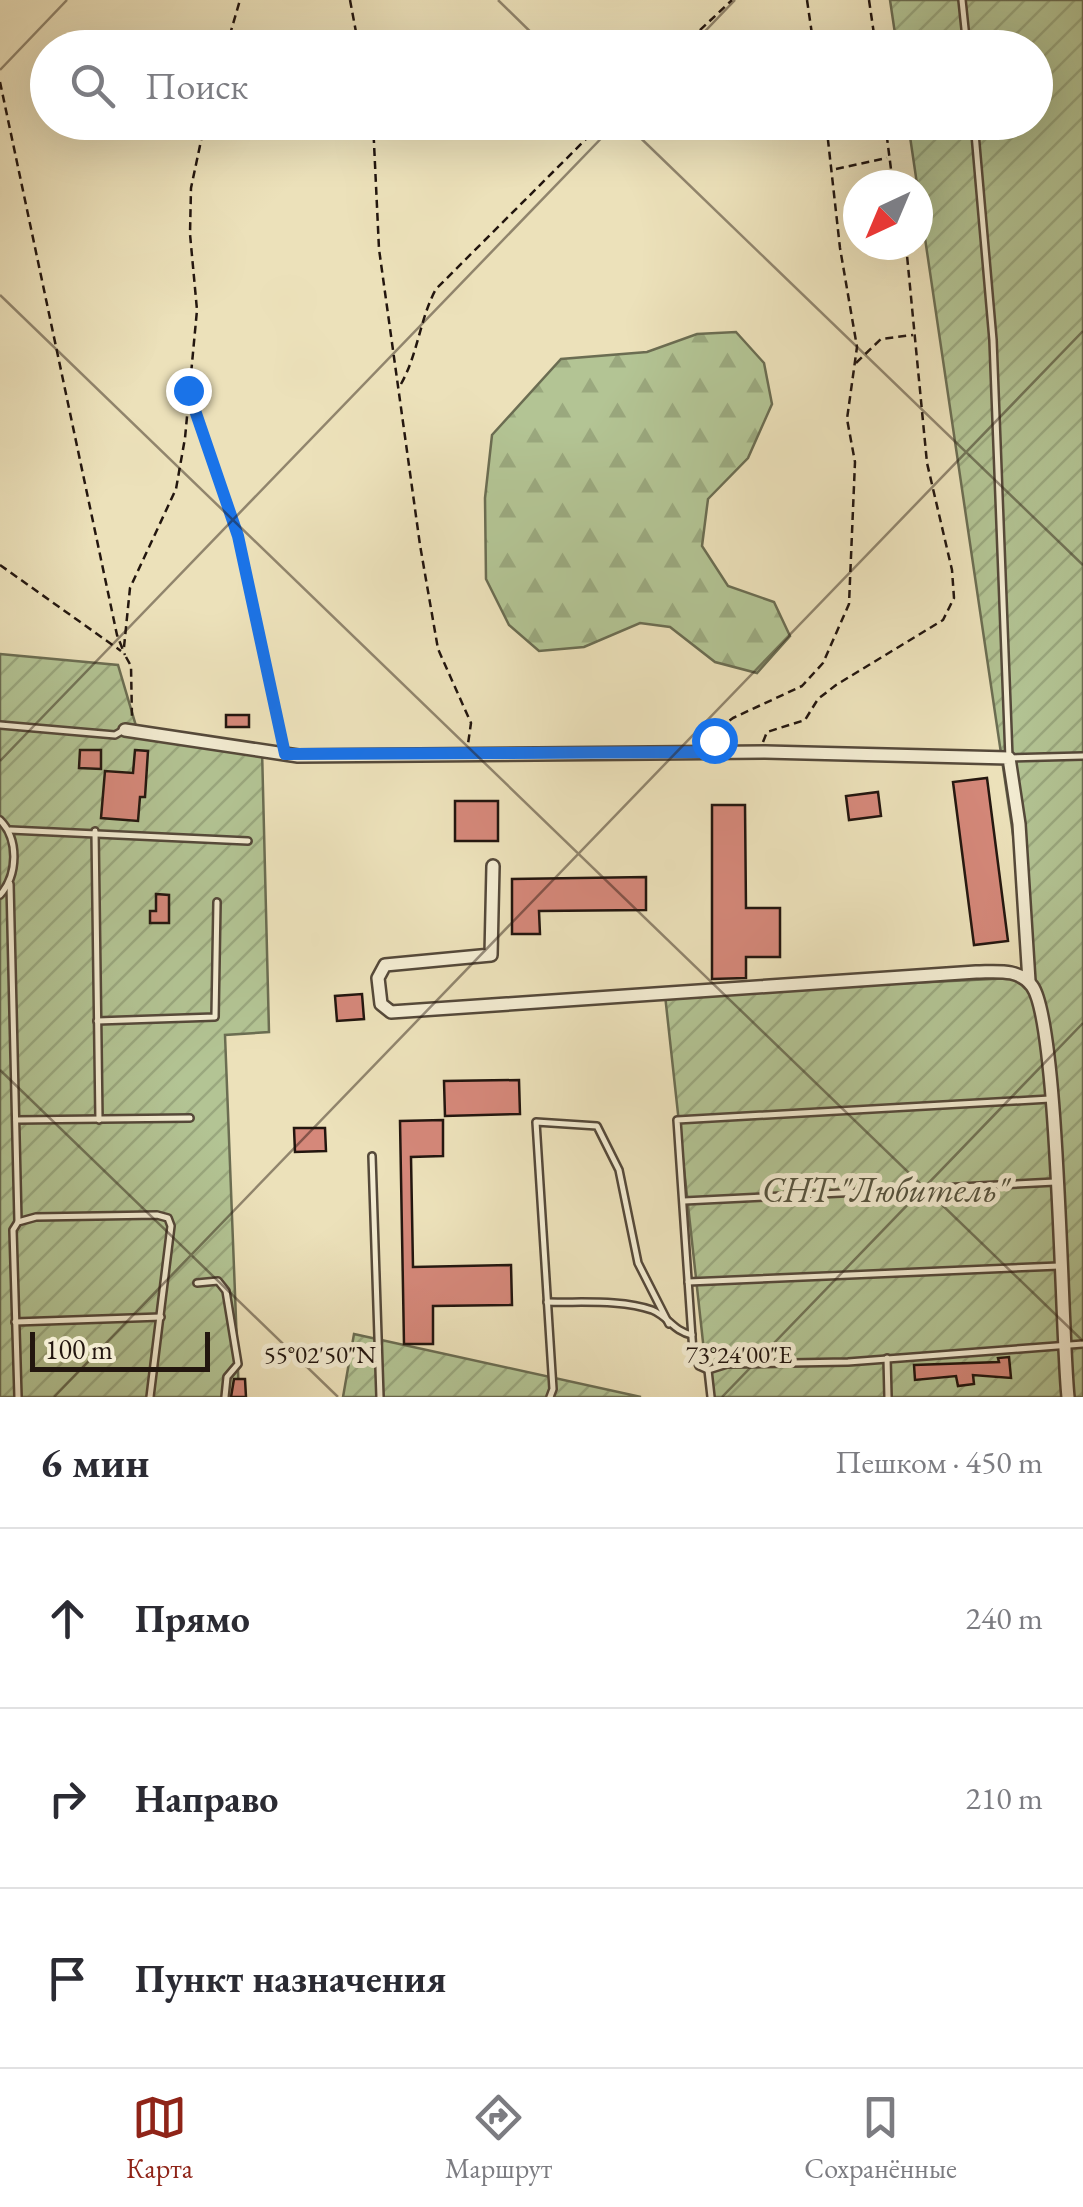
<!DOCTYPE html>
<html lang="ru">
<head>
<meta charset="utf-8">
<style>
	:root { --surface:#fff; --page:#f7f7f7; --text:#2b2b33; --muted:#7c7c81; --line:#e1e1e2; --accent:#8f2418 }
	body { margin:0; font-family:"EB Garamond",serif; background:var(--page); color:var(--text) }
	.compass { position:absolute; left:843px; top:170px; width:90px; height:90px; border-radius:50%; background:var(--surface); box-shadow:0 10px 40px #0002; rotate:224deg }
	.scale { position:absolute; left:30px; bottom:25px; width:180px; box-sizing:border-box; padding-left:10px; border:5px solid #23160f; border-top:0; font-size:28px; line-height:35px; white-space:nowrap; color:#23160f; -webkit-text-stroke:8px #f3ecd2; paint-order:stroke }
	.stop { position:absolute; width:30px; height:30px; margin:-22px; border:8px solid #1a73e8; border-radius:50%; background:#fff }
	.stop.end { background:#1a73e8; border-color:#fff; box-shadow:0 2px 10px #0008 }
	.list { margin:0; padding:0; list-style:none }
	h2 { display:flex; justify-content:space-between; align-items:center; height:130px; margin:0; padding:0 40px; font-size:42px }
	h2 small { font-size:32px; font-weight:400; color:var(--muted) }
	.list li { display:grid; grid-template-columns:65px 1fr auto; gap:30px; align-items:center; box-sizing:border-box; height:180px; padding:0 40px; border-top:2px solid var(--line) }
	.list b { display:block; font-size:38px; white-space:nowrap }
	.list em { font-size:32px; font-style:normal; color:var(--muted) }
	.icon { flex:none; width:55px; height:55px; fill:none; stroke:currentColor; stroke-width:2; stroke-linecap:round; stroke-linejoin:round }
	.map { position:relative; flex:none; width:1083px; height:1397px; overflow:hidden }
	.search { position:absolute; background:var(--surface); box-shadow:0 10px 40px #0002; left:30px; right:30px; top:30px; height:110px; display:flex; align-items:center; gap:25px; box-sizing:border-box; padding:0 35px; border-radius:55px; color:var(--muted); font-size:38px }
	.sheet { height:670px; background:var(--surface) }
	nav { display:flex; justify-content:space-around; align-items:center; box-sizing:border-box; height:140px; border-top:2px solid var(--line); background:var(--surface); font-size:28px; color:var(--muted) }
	nav a { display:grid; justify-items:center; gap:5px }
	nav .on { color:var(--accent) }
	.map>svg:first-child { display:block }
	.forest { fill:url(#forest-firs); stroke:#6b6d52; stroke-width:2.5 }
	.garden { fill:url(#garden-furrows); stroke:#6b6d52; stroke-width:2.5 }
	.building { fill:#d5887a; stroke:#23160f; stroke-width:2.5 }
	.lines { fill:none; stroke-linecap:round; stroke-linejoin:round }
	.service-casing { stroke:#55493a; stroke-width:10 }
	.minor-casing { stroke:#55493a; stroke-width:16 }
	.path { stroke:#23160f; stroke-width:2.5; stroke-dasharray:8 5; stroke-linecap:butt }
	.service { stroke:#f3ecd2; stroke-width:5 }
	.minor { stroke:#f3ecd2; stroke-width:11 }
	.route { stroke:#1a73e8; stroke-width:12 }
	.ticks { fill:none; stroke:#23160f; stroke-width:2.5; stroke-opacity:0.45 }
	.labels { text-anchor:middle; stroke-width:10; stroke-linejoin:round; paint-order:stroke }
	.park-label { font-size:35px; font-style:italic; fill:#55533e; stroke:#f3ecd2 }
	.ticks-label { font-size:25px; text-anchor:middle; fill:#23160f; stroke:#f3ecd2; stroke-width:10; stroke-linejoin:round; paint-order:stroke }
</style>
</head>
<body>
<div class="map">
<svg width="1083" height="1397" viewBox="0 0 1083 1397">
	<defs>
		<pattern id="forest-firs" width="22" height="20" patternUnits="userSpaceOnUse" patternTransform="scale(2.5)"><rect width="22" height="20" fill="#b3c494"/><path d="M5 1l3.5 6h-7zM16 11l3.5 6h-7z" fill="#9aa87e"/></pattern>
		<pattern id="garden-furrows" width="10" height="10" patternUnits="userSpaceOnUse" patternTransform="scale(2.5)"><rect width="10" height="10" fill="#b3c494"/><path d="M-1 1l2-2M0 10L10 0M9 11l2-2" fill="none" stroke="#9aa87e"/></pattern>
	</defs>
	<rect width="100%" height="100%" fill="#ece1ba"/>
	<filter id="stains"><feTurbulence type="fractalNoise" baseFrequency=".002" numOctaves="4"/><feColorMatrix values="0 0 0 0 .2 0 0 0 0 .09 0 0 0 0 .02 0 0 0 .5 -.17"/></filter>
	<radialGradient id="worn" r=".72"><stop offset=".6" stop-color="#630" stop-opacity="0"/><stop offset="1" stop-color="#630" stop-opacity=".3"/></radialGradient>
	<path class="forest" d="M736,332L764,363L772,404L748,458L708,499L702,546L728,586L774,602L790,636L757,673L715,662L670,627L640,623L584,647L539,651L509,625L486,579L485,498L492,435L561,359L647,352L697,334Z"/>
	<g class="garden">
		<path d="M890,0H1083V1397H709L665,995L1034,977L908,123L1036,122V48L897,47Z"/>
		<path d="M0,654L118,665L139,736L262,749L269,1032L225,1035L239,1397H0Z"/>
		<path d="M354,1334L641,1397H343Z"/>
	</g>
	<g class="building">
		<rect x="226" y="715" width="23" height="12"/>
		<path d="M80,750H101V769L79,768Z"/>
		<path d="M135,750L148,751L145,797H140L138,821L101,818L105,771L133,773Z"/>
		<path d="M987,778L1008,941L974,945L953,782Z"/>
		<path d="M878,792L881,816L849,820L846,796Z"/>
		<rect x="455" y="801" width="43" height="40"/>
		<path d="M712,805H745L746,908H780V957H746V978L712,979Z"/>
		<path d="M646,877V910L539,911L540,934H512V879Z"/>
		<path d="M156,894L169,895V923H150V911H156Z"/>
		<path d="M362,994L364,1019L337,1021L335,996Z"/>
		<path d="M519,1080L520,1114L445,1116L444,1081Z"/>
		<path d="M443,1120V1156L411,1157L413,1267L511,1265L512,1305L433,1306V1344H404L400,1121Z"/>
		<path d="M294,1128H325L326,1151L295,1152Z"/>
		<path d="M1009,1357L1011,1378L973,1375L974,1384L958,1386L956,1376L915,1380L914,1365L999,1362L998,1358Z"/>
		<path d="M234,1379H245L246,1397H231Z"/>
	</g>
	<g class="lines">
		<g class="service-casing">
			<g id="service">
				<path d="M962,0L967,48"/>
				<path d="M974,122L993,340L1009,758L1083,756"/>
				<path d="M0,725L115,735L122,731"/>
				<path d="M0,820C19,839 18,875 0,895"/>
				<path d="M10,830L248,841"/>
				<path d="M95,831L99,1120"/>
				<path d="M10,884L18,1222"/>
				<path d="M97,1021L215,1017L217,902"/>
				<path d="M16,1120L190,1118"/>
				<path d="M372,1156L380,1397"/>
				<path d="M684,1201L1055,1182"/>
				<path d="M688,1282L1059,1266"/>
				<path d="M197,1283L218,1281L226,1291L238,1364L227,1377L225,1397"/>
				<path d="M547,1302C579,1303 622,1299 652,1310C669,1317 673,1331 692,1335"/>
				<path d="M15,1322L161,1317"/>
				<path d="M887,1358L888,1397"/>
				<path d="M708,1370L699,1366L693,1352L677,1120L1050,1099"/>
				<path d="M708,1370L727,1364L848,1362L1083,1344"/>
				<path d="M708,1370L711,1397"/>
				<path d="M18,1397L13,1230L18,1222L36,1217L157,1215L168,1218L171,1226L150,1397"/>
				<path d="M550,1397L553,1389L536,1122L597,1126L619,1170L638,1263L669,1324"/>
			</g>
		</g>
		<g class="minor-casing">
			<g id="minor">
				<path d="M125,730L298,756L765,752L1009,758L1019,824L1029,981"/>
				<path d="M493,866L491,955L385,965L378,978L381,1004L391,1012L976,972C996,972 1019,968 1032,986C1059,1022 1061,1330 1068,1397"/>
			</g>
		</g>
		<g class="path">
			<path d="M350,0L359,48"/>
			<path d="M807,0L814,48"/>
			<path d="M869,0L876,48"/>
			<path d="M226,48L240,0"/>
			<path d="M681,48L732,0"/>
			<path d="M0,82L117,635L125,655"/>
			<path d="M373,122L379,249L420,545L438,649L471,723L468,744"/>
			<path d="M885,122L893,185"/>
			<path d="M836,169L887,158"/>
			<path d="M856,363L881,339L913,335"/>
			<path d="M401,384C418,354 420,318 436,289L603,122"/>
			<path d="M189,394L238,536L283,743"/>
			<path d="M0,565L121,651"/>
			<path d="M124,647L130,588L176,489L185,438L197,310L190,234L191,188L205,122"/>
			<path d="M126,657L131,666L132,718"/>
			<path d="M714,740L718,729L733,718L802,686L823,663L849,604L855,462L847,419L857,347L840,248L826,122"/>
			<path d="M763,742L767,732L805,720L818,699L836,685L943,620L954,598L952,570L927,463L906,245"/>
		</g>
		<use href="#service" class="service"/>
		<use href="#minor" class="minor"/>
	</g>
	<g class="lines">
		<path class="route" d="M188,390L238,536L285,754L714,752V740"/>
	</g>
	<path class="ticks" d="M498,0L547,48M689,48L735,0M0,70L67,0M624,122L1083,565M0,295L1083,1341M0,761L617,122M0,1070L338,1397M54,1397L1083,331M722,1397L1083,1023"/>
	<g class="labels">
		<g class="park-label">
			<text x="885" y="1202">СНТ "Любитель"</text>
		</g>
	</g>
	<g class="ticks-label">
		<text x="739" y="1363">73°24'00"E</text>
		<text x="320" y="1363">55°02'50"N</text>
	</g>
	<rect width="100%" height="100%" filter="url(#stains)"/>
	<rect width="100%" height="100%" fill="url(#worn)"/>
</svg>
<svg class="compass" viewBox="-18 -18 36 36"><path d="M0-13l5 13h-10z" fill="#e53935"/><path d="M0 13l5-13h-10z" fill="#7c7c81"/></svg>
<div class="scale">100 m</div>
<div class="stop" style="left:714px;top:740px"></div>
<div class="stop end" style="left:188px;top:390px"></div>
<div class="search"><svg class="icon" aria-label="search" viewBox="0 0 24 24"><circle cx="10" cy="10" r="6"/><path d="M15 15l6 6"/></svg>Поиск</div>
</div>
<section class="sheet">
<h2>6 мин<small>Пешком · 450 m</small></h2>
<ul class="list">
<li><svg class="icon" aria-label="ahead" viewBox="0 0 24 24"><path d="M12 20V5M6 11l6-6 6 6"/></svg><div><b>Прямо</b></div><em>240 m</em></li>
<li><svg class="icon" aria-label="right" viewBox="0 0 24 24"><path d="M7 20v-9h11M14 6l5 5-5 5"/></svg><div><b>Направо</b></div><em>210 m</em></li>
<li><svg class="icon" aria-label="arrive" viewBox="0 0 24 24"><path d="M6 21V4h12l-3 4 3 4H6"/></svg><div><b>Пункт назначения</b></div></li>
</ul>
</section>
<nav>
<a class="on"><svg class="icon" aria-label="map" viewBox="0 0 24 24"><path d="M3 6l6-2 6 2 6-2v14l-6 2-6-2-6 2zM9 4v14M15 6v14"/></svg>Карта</a>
<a><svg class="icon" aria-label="directions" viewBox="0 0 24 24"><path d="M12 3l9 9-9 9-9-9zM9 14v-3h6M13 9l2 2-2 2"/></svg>Маршрут</a>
<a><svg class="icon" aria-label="saved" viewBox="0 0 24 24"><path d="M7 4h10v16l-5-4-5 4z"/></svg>Сохранённые</a>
</nav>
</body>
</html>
